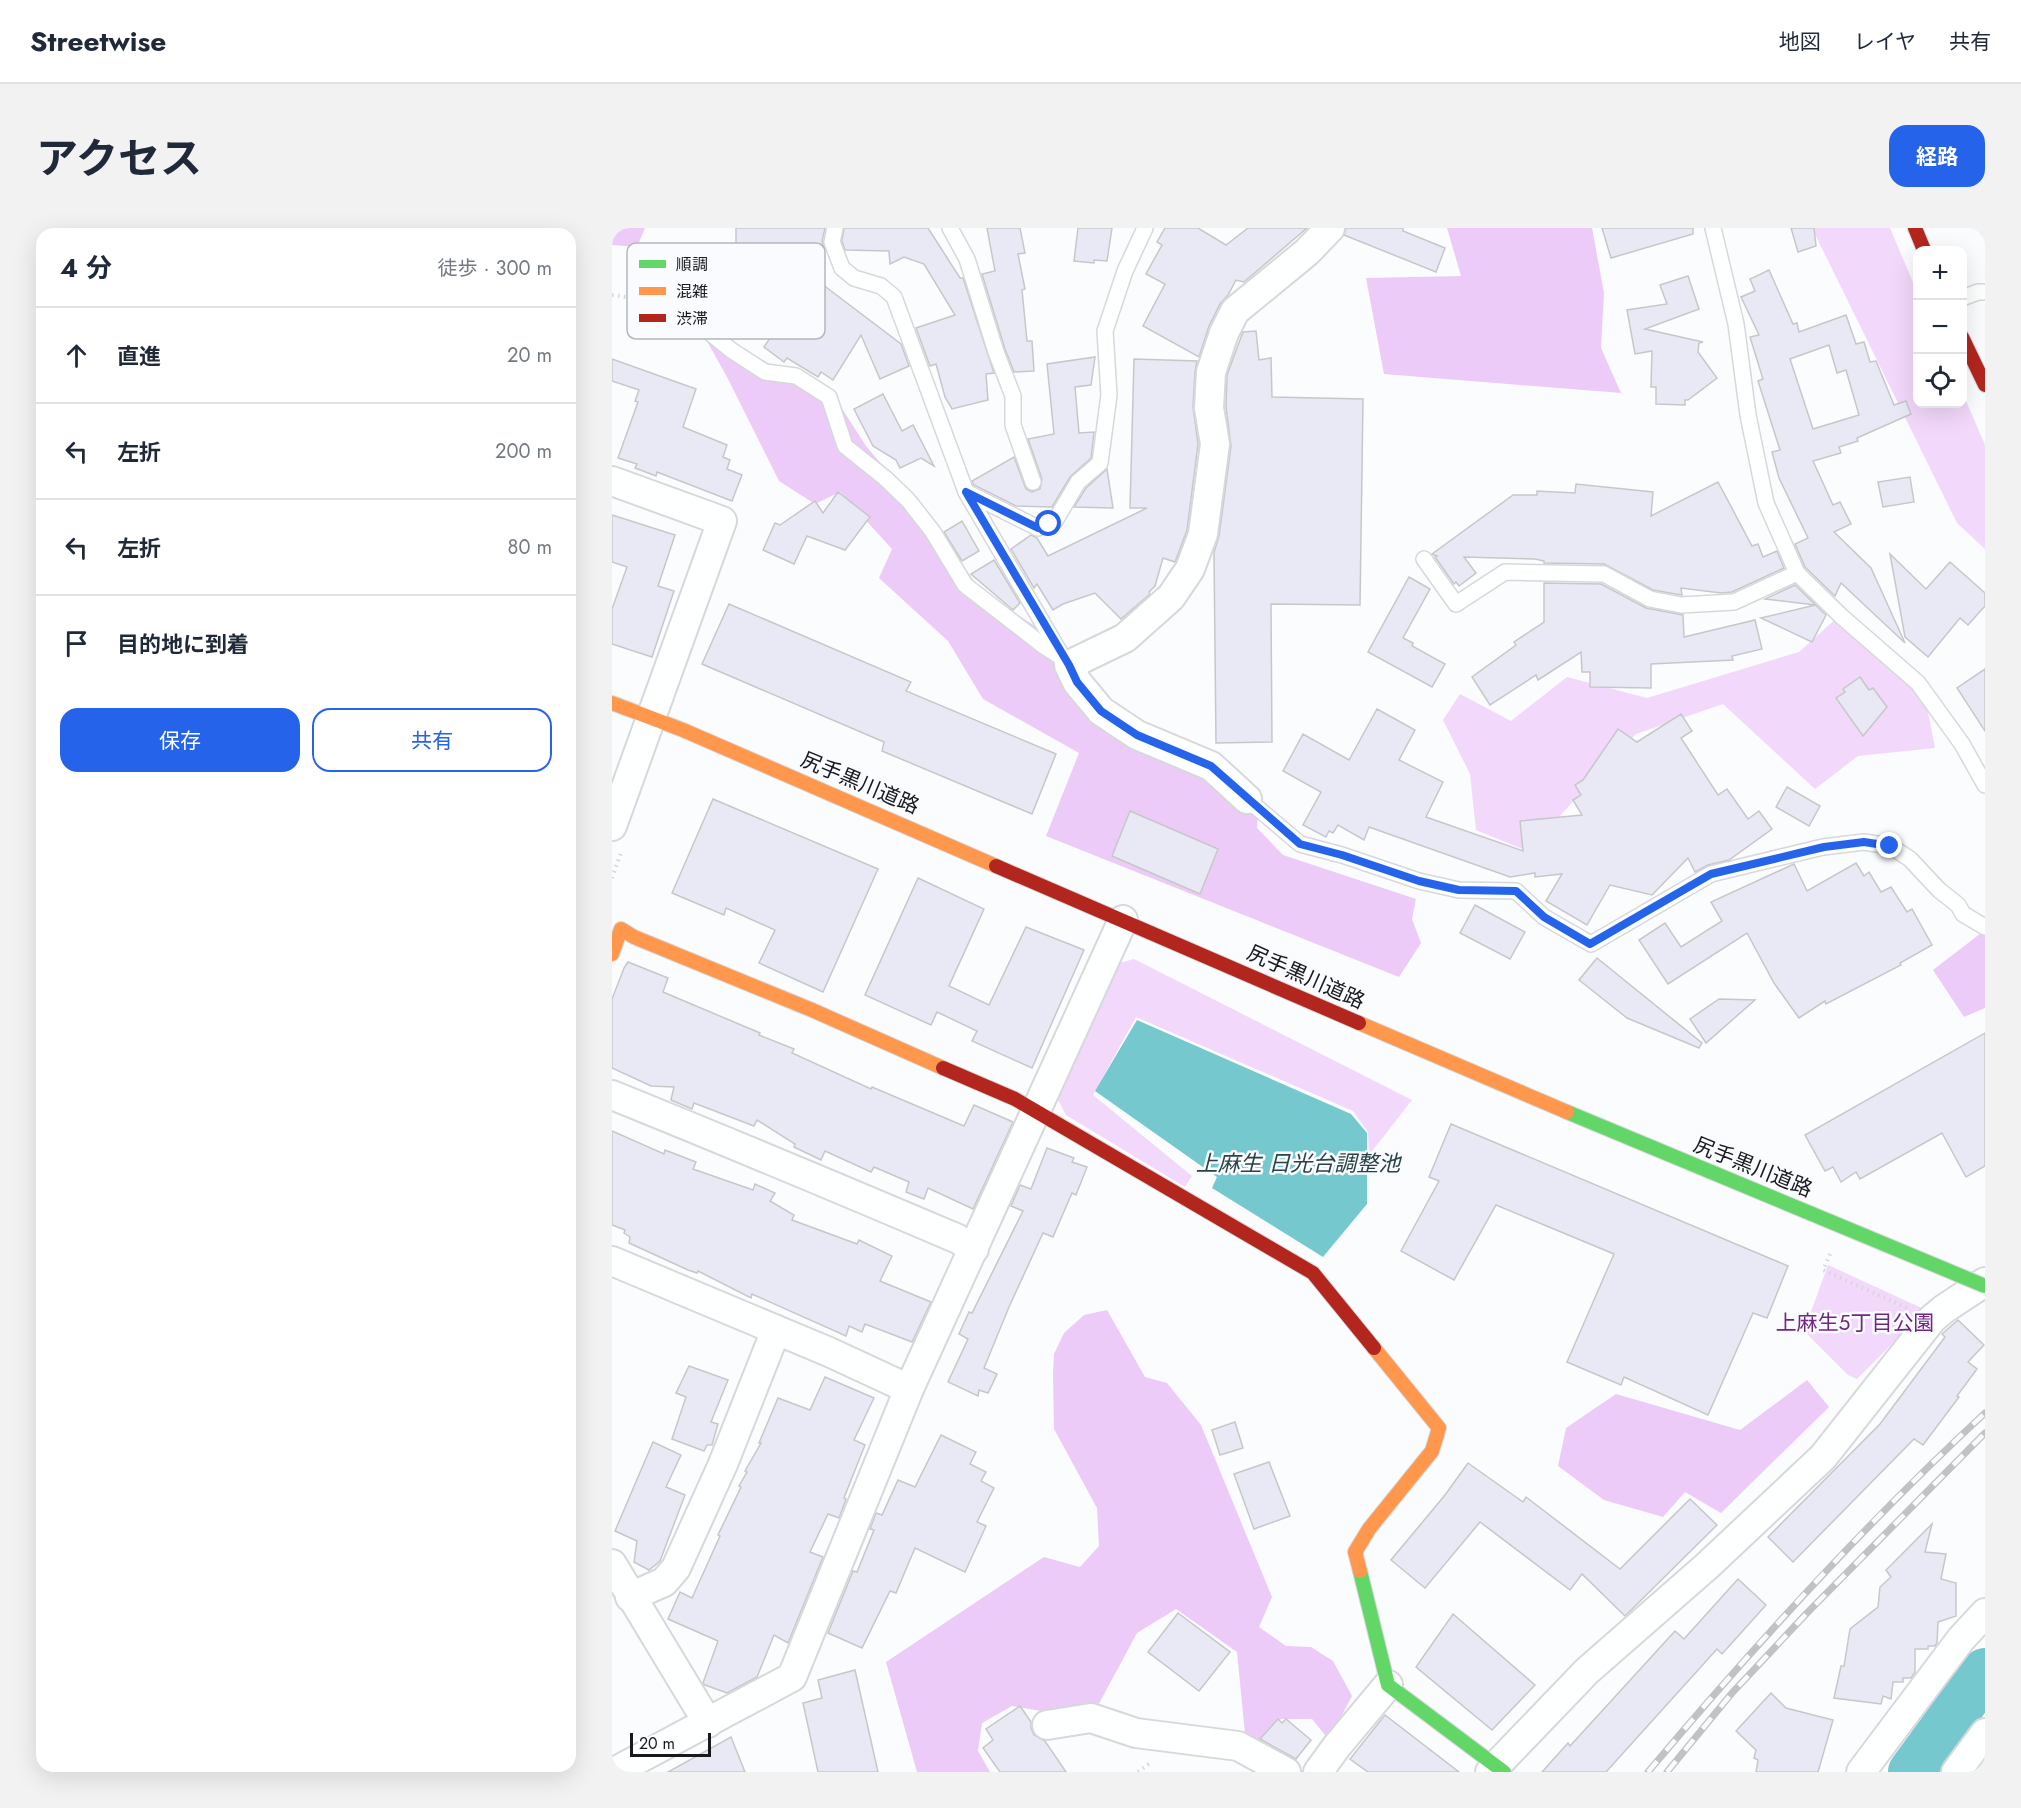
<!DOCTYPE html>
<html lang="ja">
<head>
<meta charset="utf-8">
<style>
	:root { --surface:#fff; --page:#f2f2f3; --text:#1f2937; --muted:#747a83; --line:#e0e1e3; --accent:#2563eb }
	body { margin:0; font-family:Jost,"Noto Sans JP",sans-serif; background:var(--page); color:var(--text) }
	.controls { position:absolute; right:18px; top:18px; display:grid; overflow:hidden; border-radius:12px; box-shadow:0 6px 24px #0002 }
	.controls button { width:54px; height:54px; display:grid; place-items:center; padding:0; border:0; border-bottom:2px solid var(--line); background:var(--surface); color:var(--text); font:30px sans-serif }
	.scale { position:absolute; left:18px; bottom:15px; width:81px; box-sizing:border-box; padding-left:6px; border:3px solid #17191c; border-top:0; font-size:16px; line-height:21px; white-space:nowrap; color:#17191c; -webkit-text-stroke:4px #f9fbff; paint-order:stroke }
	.stop { position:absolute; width:18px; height:18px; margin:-14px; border:4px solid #2563eb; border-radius:50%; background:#fff }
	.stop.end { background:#2563eb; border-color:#fff; box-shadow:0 2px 6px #0008 }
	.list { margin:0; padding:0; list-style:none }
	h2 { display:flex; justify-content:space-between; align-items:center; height:78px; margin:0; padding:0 24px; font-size:26px }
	h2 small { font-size:20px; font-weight:400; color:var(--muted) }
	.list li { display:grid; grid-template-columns:39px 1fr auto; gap:18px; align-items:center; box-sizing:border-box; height:96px; padding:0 24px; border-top:2px solid var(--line) }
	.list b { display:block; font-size:22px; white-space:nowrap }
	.list em { font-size:20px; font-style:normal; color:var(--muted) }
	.actions { display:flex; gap:12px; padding:18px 24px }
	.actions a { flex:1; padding:14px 0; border:2px solid var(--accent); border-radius:18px; text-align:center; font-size:21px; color:var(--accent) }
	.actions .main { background:var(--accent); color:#fff }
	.icon { flex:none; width:33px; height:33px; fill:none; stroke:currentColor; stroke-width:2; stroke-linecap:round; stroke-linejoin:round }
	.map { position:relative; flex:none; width:1373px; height:1544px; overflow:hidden; border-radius:18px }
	header { display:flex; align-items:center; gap:36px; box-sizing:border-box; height:84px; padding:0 30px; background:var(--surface); border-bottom:2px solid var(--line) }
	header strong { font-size:28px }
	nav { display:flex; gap:33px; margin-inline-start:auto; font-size:21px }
	.intro { display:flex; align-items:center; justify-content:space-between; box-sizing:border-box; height:144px; padding:0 36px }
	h1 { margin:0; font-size:42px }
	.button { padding:15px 27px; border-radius:18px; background:var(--accent); color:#fff; font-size:21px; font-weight:700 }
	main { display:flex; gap:36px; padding:0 36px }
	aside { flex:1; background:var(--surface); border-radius:18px; box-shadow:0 6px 24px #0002 }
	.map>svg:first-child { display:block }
	.green { fill:#f2d8fa }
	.forest { fill:#edcbf8 }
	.water { fill:#75c8ce }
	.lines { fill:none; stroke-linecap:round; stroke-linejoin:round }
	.river { stroke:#75c8ce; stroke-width:48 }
	.building { fill:#e9e9f5; stroke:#c7c7ca; stroke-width:1.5; fill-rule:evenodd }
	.lane-casing { stroke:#d7d8db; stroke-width:18 }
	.street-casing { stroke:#d7d8db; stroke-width:32 }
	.fast-casing { stroke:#d7d8db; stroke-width:16 }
	.slow-casing { stroke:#d7d8db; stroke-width:16 }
	.jam-casing { stroke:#d7d8db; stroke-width:16 }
	.path { stroke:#d5d6d7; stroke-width:4; stroke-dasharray:1.5 4.5; stroke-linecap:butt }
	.lane { stroke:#feffff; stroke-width:15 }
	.street { stroke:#feffff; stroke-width:28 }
	.fast { stroke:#63d668; stroke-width:14 }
	.slow { stroke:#ff974d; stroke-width:14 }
	.jam { stroke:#b3261e; stroke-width:14 }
	.rail-casing { stroke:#c2c2c2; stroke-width:7 }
	.rail { stroke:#f9fbff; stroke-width:4.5; stroke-dasharray:14; stroke-linecap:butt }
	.fast-bridge-casing { stroke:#d8d9db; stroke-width:16; stroke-linecap:butt }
	.fast-bridge { stroke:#63d668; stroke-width:14 }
	.route { stroke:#2563eb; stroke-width:8 }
	.labels { text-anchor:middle; stroke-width:5; stroke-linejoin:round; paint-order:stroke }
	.street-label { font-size:21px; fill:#17191c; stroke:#f9fbff }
	.park-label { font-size:21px; fill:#722683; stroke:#f9fbff }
	.water-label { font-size:22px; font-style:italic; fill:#294345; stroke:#f9fbff }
	.key { fill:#f9fbff; stroke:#b5b7bb; stroke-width:1.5 }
	.key-label { font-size:16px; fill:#17191c }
</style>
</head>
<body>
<header>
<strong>Streetwise</strong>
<nav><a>地図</a><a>レイヤ</a><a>共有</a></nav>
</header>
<div class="intro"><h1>アクセス</h1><a class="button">経路</a></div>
<main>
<aside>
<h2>4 分<small>徒歩 · 300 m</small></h2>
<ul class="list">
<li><svg class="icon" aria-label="ahead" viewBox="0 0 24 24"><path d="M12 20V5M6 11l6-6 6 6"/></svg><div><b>直進</b></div><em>20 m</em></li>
<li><svg class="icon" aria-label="left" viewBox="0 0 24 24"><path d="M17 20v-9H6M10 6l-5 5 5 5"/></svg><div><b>左折</b></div><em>200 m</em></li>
<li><svg class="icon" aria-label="left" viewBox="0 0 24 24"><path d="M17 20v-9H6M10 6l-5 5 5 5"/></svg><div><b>左折</b></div><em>80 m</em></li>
<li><svg class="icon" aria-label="arrive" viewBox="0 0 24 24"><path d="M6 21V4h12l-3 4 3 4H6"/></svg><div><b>目的地に到着</b></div></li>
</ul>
<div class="actions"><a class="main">保存</a><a>共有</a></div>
</aside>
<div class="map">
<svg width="1373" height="1544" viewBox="0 0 1373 1544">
	<rect width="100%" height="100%" fill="#fafcfe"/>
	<g class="green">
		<path d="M1200,0H1278L1305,64L1306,176H1350L1351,166L1373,217V321L1345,295Z"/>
		<path d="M1227,388L1313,469L1323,520L1246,528L1203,561L1111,476L1024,506L915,623L864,602L858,546L831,492L848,466L899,493L955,449L1035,470L1187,424Z"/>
		<path d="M522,731L800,872L757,927L756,904L741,883L524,789L481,867L580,948L573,959L454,887L446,872L504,736Z"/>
		<path d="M1216,1037L1314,1082L1245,1151L1236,1147L1192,1103Z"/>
	</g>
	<g class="forest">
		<path d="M0,0H33L25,19L0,17Z"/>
		<path d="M835,0H980L992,65L989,120L1009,165L772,146L754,50L849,48Z"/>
		<path d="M106,108L191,154L227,176L254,218L324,300L370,364L454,418L511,491L647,573L645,600L671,627L804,671L800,691L809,715L787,749L434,608L467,525L371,471L336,413L267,350L280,321L228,264L203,276L167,253L115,149L96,115Z"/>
		<path d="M1373,702V780L1352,789L1321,742Z"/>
		<path d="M495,1082L533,1149L555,1155L589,1197L660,1369L647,1399L674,1418L699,1419L721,1433L740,1468L717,1512L700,1491H669L649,1514L633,1506L625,1424L564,1381L525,1405L483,1483L441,1485L400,1478L370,1495L366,1523L378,1544H305L274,1434L432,1329L468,1339L487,1318L485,1280L442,1201L441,1146L442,1126L452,1105L472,1087Z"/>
		<path d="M1195,1152L1217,1179L1109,1285L1073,1264L1051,1289L992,1272L946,1238L954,1200L1004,1166L1128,1202Z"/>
	</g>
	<path class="water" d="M525,792L739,886L755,905V976L711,1029L600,960L605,949L483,863Z"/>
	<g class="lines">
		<path class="river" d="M1300,1544L1373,1444"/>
	</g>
	<g class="building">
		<path d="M124,0H213L210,13L212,21L124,19Z"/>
		<path d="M232,0H316L348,50H351L382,145L374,146L376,172L340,181L333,169L324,136L318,138L304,100L343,87L312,36L292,29L278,36L277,23L233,22L230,13Z"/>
		<path d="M375,0H408L413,25L406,26L413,61L410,62L415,113H420L422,143L402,144L393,121L370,46L383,43Z"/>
		<path d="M466,0H500L495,33L482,32V35L462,33Z"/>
		<path d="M553,0H586L614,17L636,0H695L632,54L624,52L616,67L608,76L597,98L587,129L531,98L553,56L534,46L550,17L545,14Z"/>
		<path d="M734,0H791V3L833,20L824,44L732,7Z"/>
		<path d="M990,0H1081V6L999,30Z"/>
		<path d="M1179,0H1202L1204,18L1186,24Z"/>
		<path d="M1157,42L1181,96L1185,95L1187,104L1234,87L1244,116L1252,114L1258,134L1264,133L1282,177L1294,173L1299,186L1245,210L1246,213L1227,219L1229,225L1201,233L1221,277L1228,274L1239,296L1222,304L1259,340L1293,415L1229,355L1223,368L1193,339L1183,316L1196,310L1167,250L1160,224L1168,222L1146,153L1151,151L1138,109L1147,107L1129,69L1143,63L1138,51ZM1217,117L1225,145L1234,142L1247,187L1201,201L1178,131Z"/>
		<path d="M1076,48L1087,81L1033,101L1091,114L1087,115L1086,124L1105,150L1076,172H1073V177L1044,176V159H1039L1040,123L1023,126L1015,82L1055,76L1048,57Z"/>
		<path d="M202,50L289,116L297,138L268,151L249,107L221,152L209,144L206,149L175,130L172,134L152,119L170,92L136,97L130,61Z"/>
		<path d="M644,103L647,132L659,130L660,169L751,171L748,377L659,376L660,514L604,515L602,324L607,308L619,218L614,179L615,147L631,104Z"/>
		<path d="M483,129L479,157L463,159L467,205L482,204L479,230L458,249L440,279L404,278L362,257L360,253L402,229L414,261L420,264L428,261L430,251L416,211L442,206L435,136Z"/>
		<path d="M0,131L84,161L71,199L115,217L111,229L118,232L115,241L130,247L120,273L45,244L44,248L23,240L25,236L6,230L26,174L23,173L27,162L0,153Z"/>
		<path d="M522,131L585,133L583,143L581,179L586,216L575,302L563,334L551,330L543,358L537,364L538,366L509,391L483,365L451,376L441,382L425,356L422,360L399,321L419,307L425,310L436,328L535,280H518Z"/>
		<path d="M271,166L290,203L301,197L322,238L309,230L288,240L284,232L261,218L242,181Z"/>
		<path d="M495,241L501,280L462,279L474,260Z"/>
		<path d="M1298,249L1302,274L1271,279L1266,254Z"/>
		<path d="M1106,254L1140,318L1146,316L1151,329L1165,323L1172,340L1120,364L1109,365L1069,360L1070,367L1041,362L992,336L932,335V333L923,331L852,329L864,345L847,358L844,354L842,356L823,329L825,328L820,326L901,267H925V263L963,265L964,256L1041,264L1039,288Z"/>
		<path d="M226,264L258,289L233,322L195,308L182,336L151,322L163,295L168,297L203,273L211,285Z"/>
		<path d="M0,287L63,307L46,358L62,363L40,429L0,416V381L15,339L0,334Z"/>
		<path d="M350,293L367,323L350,333L332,304Z"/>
		<path d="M1278,326L1314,361L1338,334L1373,365V378L1356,397L1348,390L1316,429L1293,409Z"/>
		<path d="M382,332L408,375L401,382L359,346Z"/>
		<path d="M797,349L818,361L791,410L801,415L800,418L833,436L820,459L756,424Z"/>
		<path d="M932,355L989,356L1034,380L1071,387L1072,409L1143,392L1150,421L1120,428L1121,432L1039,436V460L978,459V444H970L969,424L926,452L924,447L878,477L860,449L904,417L902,414L932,394Z"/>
		<path d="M1183,357L1214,387L1200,414L1149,390L1203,377L1153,371Z"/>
		<path d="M117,376L299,454L294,463L444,526L420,586L270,523L272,514L90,436Z"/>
		<path d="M1373,441V503L1345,460Z"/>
		<path d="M1248,449L1257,462L1261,460L1275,479L1251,508L1224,470L1233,464L1231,461Z"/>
		<path d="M765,481L803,502L787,532L831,554L814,589L911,623L908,593L970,587L961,572L969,567L963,557L971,552L1006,501L1025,514L1069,486L1080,503L1069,510L1106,567L1115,561L1136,591L1147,583L1160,601L1117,632L1096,637L1083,644L1076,630L1040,667L998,657L975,697L934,673L950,646L923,649V645L898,649L757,599L752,612L726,597L721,605L717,603L714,609L691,597L709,564L671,543L691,506L737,532Z"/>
		<path d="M1175,559L1208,578L1197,598L1164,579Z"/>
		<path d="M101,571L266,641L211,764L147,735L163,702L114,680L112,687L60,665Z"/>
		<path d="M518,583L606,621L588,666L500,628Z"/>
		<path d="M1244,635L1252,648L1257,644L1269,664L1279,659L1295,684L1300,681L1320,717L1288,735L1289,737L1214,776L1213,773L1187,790L1162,755L1135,705L1056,756L1027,712L1053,695L1069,719L1110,693L1099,674L1182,636L1195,663Z"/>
		<path d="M306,650L372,681L337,758L377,777L414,699L472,722L420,840L360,813L365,803L325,784L319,797L253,767Z"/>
		<path d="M863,677L913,704L898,731L848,705Z"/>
		<path d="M985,730L1090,815L1087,820L1015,790L967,752Z"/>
		<path d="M16,734L56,750L51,764L148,805L147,807L182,821L180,825L259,861L260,859L352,898L362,877L401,894L361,981L316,960L312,971L294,964L297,954L262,939L259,944L213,923L209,932L182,919L183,916L145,892L142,898L82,875L80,881L59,872L62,859L39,858L0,840V771L12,740Z"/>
		<path d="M1107,771L1143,772L1094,815L1078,791Z"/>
		<path d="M1373,805V938L1354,949L1330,905L1248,951L1244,944L1229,954L1221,939L1213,943L1193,907Z"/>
		<path d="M839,896L1176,1038L1155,1090L1141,1085L1096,1187L1012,1149L1009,1157L955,1134L1002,1026L884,977L842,1052L789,1023L827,953L817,949Z"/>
		<path d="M0,903L52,926L53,922L84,934L81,941L141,962L143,956L163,965L158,973L182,987L180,992L245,1016L247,1012L280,1028L268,1053L319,1074L300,1114L253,1096L250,1104L237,1098L234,1108L140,1066L139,1070L86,1043L85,1045L76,1042L17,1015L18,1009L12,1005L13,1002L0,997Z"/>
		<path d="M435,920L462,930L460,934L475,939L464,967L460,965L441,1009L431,1005L397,1079L372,1140L385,1146L376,1165L367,1162L366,1168L336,1154L356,1111L347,1106L357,1084L360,1085L411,983L399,978L408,957L419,961Z"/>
		<path d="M1346,1092L1372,1117L1356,1134L1365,1141L1345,1168L1347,1169L1311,1217L1302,1211L1181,1334L1156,1309L1268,1196L1333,1109L1330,1106Z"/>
		<path d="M77,1138L116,1152L99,1194L106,1196L100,1217H95L92,1223L60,1211L74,1169L64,1165Z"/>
		<path d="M213,1149L262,1170L242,1212L253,1217L232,1270L234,1271L227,1290L216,1286L198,1324L211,1329L176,1415L162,1407L145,1449L115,1465L93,1457L91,1455L106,1413L56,1391L68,1364L80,1370L108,1308L106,1307L129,1259L127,1258L135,1244L133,1243L149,1215H147L166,1170L198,1182Z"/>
		<path d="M623,1194L631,1220L608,1227L600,1202Z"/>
		<path d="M329,1207L364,1224L358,1236L374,1244L369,1253L382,1260L365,1294L374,1298L353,1344L303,1320L284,1365L278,1363L250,1420L216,1405L241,1343L245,1344L262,1302L258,1301L264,1285L270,1287L286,1252L303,1259Z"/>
		<path d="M41,1214L69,1227L54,1259L73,1267L48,1333L37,1342L22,1334L25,1313L3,1303Z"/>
		<path d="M657,1234L678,1288L642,1301L622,1246Z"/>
		<path d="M856,1235L911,1274L914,1269L1008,1341L1078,1271L1105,1297L1013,1388L970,1346L958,1362L868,1294L813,1360L779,1332L833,1267Z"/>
		<path d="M1320,1296L1313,1324L1334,1326L1329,1351L1344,1355V1388L1326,1394L1325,1415L1323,1418H1316V1421H1303V1444L1299,1450H1291V1454H1281L1279,1471L1271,1468L1269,1476L1222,1470L1229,1438H1232L1238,1401L1266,1379L1268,1359L1279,1349L1274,1342Z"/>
		<path d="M1126,1351L1154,1377L1110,1426L1105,1421L994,1544H930L956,1515L958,1518L1063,1403L1072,1411Z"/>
		<path d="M566,1385L618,1424L587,1463L536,1424Z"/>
		<path d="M841,1386L923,1457L880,1502L804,1439Z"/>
		<path d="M243,1442L266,1544H206L191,1475L210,1470L206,1452Z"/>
		<path d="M1159,1465L1174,1480L1221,1492L1206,1544H1144L1146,1532L1142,1530L1144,1522L1124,1503Z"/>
		<path d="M408,1478L419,1494V1500L422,1507L433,1513L454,1544H388L371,1520L381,1512L374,1501Z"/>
		<path d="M773,1487L847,1544H756L738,1531Z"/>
		<path d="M666,1491L670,1495L674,1491L699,1512L684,1531L648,1511Z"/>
		<path d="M119,1509L133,1544H56Z"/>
	</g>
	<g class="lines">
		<g class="lane-casing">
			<g id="lane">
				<path d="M223,0L220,14L230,40L242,50L269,58L282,69L354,264L450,428"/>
				<path d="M338,0L355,31L384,124L401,168V197L421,254"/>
				<path d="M1101,0L1124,96L1136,187L1154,275L1185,345L1229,388L1306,455L1350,516L1373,557"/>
				<path d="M1350,70L1366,64H1373"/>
				<path d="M33,72H53L69,81L119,122L153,144L184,148L217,169L233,218L273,250L296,272L321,304L353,357L433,419L452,431L457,437"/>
				<path d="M354,264L426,300L443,293L466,254L488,235L497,167L493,103L513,43L533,0"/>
				<path d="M812,331L844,376L893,344L992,346L1038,371L1069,377L1122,374L1185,345"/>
				<path d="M635,571L688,616L730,627L807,653L847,662L904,663L932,689L979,716L1099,646L1211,619L1252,614L1278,618L1298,631L1327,662L1346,677L1351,686L1373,699"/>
			</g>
		</g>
		<g class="street-casing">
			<g id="street">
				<path d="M0,253L110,293L0,598"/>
				<path d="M635,571L599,538L525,507L489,483L465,454L457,437L513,410L559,369L578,341L591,306L603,216L597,180L599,144L612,105L623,83L695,24L718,0"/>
				<path d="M0,867C116,914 231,962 346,1011L362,1021"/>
				<path d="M0,1033L217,1124L297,1161"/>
				<path d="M0,1336L96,1495"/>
				<path d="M18,1369L52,1354L64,1340L111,1236L164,1102"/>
				<path d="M435,1497L479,1490L524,1505L626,1518L674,1544"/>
				<path d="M2,1544L180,1449L297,1161L511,692"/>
				<path d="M706,1544L725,1518L776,1457"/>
				<path d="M878,1544L975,1443L1095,1338L1211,1229L1320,1091L1332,1081L1373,1054"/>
				<path d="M1249,1544L1349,1411L1373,1385"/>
				<path d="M1344,1544L1373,1505"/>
			</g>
		</g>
		<g class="fast-casing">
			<g id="fast">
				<path d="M955,884L1253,1008"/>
				<path d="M748,1343L776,1457L892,1544"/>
			</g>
		</g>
		<g class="slow-casing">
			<g id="slow">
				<path d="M0,475L71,502L384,638"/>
				<path d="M0,726L9,701L22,709L200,782L331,840"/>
				<path d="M747,795L955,884"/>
				<path d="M748,1343L743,1324L757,1301L820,1223L827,1200L762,1120"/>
			</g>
		</g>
		<g class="jam-casing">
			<g id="jam">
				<path d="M1303,0L1312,22"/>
				<path d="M1350,109L1373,157"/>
				<path d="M384,638L747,795"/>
				<path d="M331,840L403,871L701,1045L762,1120"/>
			</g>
		</g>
		<g class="path">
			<path d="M0,67L14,69"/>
			<path d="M0,650L10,622"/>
			<path d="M1218,1026L1211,1042L1295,1080"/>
			<path d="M526,1544L538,1535"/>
		</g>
		<use href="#lane" class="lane"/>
		<use href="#street" class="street"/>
		<use href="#fast" class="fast"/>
		<use href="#slow" class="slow"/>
		<use href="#jam" class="jam"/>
		<g class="rail-casing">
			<g id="rail">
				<path d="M1036,1544C1142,1418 1252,1297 1373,1185"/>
				<path d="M1055,1544L1120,1465L1195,1385L1373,1205"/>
			</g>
		</g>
		<use href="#rail" class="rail"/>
		<g class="fast-bridge-casing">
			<path id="fast-bridge" d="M1253,1008L1373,1058"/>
		</g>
		<use href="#fast-bridge" class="fast-bridge"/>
	</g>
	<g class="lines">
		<path class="route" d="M437,296L426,300L354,264L457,437L465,454L489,483L525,507L599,538L688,616L730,627L807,653L847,662L904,663L932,689L978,716L1099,646L1212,619L1252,614L1278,618"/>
	</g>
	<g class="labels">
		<g class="street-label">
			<text transform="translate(248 555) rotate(23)" y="7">尻手黒川道路</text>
			<text transform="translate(694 749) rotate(24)" y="7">尻手黒川道路</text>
			<text transform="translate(1141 939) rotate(22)" y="7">尻手黒川道路</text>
		</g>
		<g class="park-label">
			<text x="1243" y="1102">上麻生5丁目公園</text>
		</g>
		<g class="water-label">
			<text x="686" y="943">上麻生 日光台調整池</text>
		</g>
	</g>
	<rect x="15" y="15" width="198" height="96" rx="9" class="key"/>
	<rect x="27" y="32" width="27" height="8" fill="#63d668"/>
	<rect x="27" y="59" width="27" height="8" fill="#ff974d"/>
	<rect x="27" y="86" width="27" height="8" fill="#b3261e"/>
	<g class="key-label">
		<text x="64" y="42">順調</text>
		<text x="64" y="69">混雑</text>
		<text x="64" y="96">渋滞</text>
	</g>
</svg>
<div class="controls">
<button>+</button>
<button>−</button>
<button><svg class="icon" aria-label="locate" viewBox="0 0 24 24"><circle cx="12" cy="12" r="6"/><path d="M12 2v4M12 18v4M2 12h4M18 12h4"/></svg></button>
</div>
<div class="scale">20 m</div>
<div class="stop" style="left:437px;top:296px"></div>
<div class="stop end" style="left:1278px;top:618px"></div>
</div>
</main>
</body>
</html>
